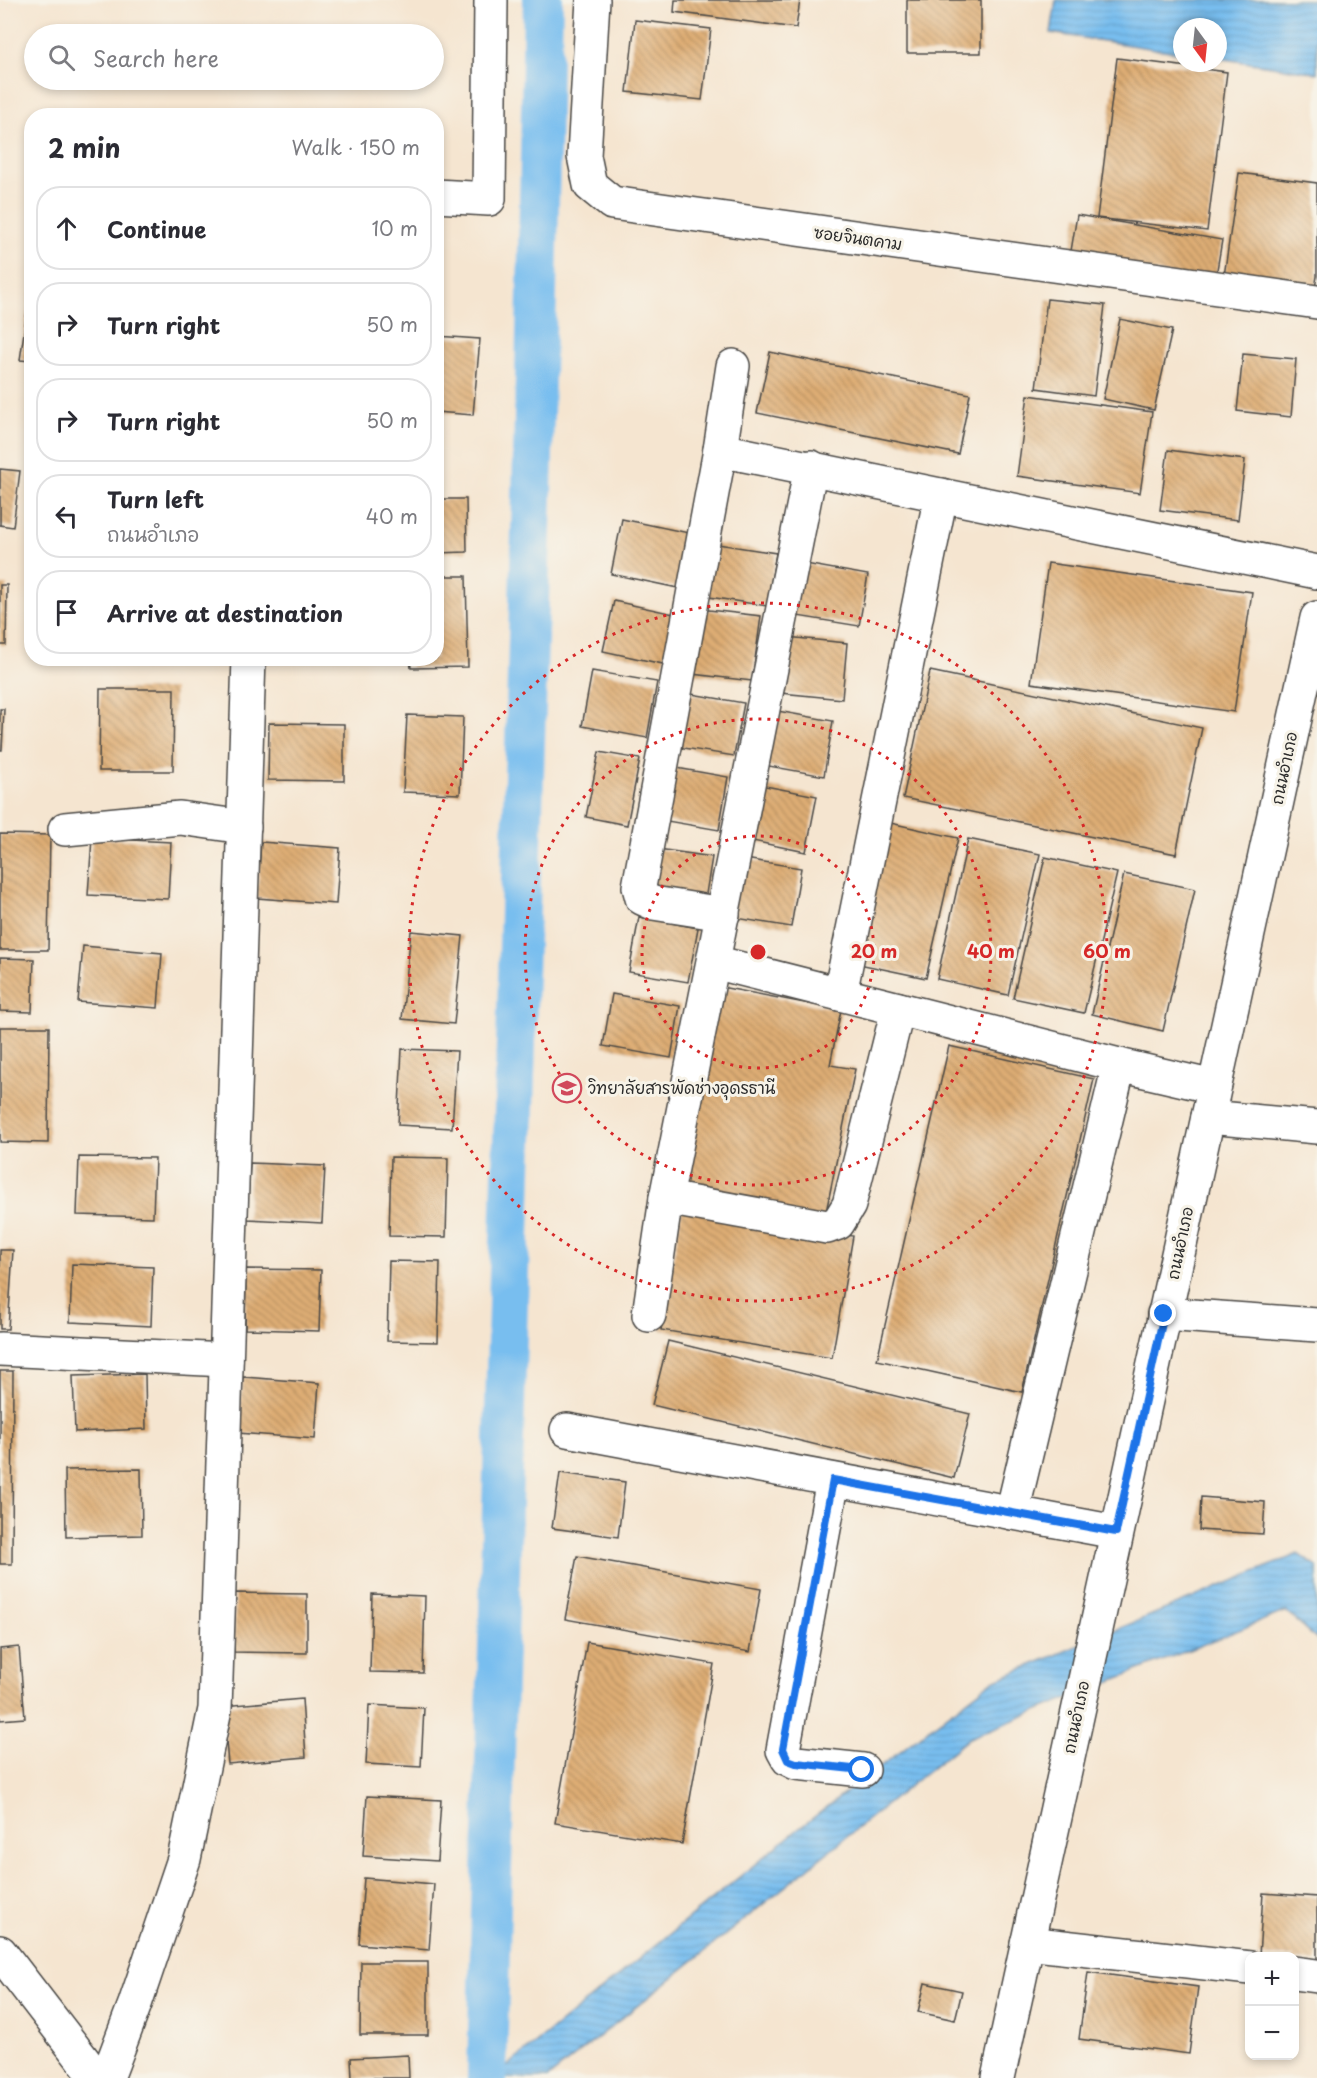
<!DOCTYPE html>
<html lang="en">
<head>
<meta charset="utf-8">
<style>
	:root { --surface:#fff; --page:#f7f7f7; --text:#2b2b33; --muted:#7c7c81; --line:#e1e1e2 }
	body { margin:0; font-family:"Playpen Sans","Playpen Sans Thai",sans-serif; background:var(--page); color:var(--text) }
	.controls { position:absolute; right:18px; bottom:18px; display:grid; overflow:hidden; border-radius:12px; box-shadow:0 3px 9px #0003 }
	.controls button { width:54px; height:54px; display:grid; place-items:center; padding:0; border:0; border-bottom:2px solid var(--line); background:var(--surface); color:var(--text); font:30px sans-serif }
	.compass { position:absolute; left:1173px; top:18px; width:54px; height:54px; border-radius:50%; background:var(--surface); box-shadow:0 3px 9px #0003; rotate:165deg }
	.stop { position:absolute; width:18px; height:18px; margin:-14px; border:4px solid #1a73e8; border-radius:50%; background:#fff }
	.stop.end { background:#1a73e8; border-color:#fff; box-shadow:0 2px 6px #0008 }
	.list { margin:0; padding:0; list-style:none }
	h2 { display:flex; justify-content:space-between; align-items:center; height:78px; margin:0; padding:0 24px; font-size:26px }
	h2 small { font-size:20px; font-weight:400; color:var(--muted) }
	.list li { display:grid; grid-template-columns:39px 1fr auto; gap:18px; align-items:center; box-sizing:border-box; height:84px; margin:0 12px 12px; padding:0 12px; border:2px solid var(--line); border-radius:24px }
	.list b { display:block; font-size:22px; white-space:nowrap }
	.list p { margin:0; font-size:20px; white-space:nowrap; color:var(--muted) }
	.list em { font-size:20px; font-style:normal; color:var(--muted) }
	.icon { flex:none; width:33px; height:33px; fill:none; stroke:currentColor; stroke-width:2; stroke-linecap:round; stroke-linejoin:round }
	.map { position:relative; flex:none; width:1317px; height:2078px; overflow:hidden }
	.search { position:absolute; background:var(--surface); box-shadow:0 3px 9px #0003; left:24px; top:24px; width:420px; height:66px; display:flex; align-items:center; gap:15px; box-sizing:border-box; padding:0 21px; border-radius:33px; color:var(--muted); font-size:22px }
	.panel { position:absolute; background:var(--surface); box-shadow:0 3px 9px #0003; left:24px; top:108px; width:420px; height:558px; border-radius:24px }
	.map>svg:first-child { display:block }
	.water { fill:url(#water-rules); stroke:#52748d; stroke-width:1.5 }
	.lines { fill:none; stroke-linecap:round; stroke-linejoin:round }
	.canal { stroke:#78beef; stroke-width:40 }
	.building { fill:url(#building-back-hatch) }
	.minor-casing { stroke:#494744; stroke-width:36 }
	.minor { stroke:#fff; stroke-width:33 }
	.route { stroke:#1a73e8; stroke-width:8 }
	.ring { fill:none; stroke:#d62828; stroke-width:3; stroke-dasharray:3 6 }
	.labels { text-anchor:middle; stroke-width:6; stroke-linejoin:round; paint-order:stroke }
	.street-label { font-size:16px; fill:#2b2b2b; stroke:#f7f3e8 }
	.poi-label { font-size:16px; fill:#2b2b2b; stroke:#f7f3e8; text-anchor:start }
	.centre { fill:#d62828; stroke:#f7f3e8; stroke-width:3 }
	.ring-label { font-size:18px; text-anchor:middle; font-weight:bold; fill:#d62828; stroke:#f7f3e8; stroke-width:6; stroke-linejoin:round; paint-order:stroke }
</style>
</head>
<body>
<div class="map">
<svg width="1317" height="2078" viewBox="0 0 1317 2078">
	<defs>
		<pattern id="water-rules" width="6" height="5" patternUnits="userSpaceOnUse" patternTransform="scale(1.5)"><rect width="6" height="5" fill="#78beef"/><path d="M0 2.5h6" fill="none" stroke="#68a3cd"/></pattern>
		<pattern id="building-back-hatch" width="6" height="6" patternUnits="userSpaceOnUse" patternTransform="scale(1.5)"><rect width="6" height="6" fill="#dead74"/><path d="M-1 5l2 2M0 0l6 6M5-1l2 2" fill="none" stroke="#b48d5f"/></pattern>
	</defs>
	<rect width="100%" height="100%" fill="#f7f3e8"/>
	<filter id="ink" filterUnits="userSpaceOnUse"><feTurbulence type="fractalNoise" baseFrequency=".0167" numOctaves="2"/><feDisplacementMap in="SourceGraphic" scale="12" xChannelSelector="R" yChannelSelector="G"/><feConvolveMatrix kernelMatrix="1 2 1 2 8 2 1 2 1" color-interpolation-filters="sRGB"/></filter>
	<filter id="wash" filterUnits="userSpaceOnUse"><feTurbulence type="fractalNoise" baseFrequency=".008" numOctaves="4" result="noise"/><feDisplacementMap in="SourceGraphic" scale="24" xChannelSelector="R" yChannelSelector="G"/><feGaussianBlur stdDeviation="1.35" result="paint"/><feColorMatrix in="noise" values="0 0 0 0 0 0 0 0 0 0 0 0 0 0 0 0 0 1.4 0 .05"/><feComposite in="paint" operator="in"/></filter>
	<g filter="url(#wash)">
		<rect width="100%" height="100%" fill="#f5e5d0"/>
		<g class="water">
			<path d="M1056,0H1317V73L1218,58V27H1182V53L1051,33Z"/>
			<path d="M1298,1554L1317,1567V1640L1286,1611L969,1738L548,2078H493L797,1830L991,1682Z"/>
		</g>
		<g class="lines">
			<path class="canal" d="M487,2078C502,1385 531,693 543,0"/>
		</g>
		<g id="blocks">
			<g class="building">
				<path d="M675,0H800L796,28L674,12Z"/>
				<rect x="907" y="0" width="74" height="53"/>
				<path d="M635,20L711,29L702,100L627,92Z"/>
				<path d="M1117,58L1227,72L1207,231L1097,218Z"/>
				<path d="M1239,173L1317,183V276L1314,295L1223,283Z"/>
				<path d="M1077,215L1222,240L1215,282L1070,257Z"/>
				<path d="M30,291H32V361L20,360Z"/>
				<path d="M1047,299L1105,305L1094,396L1036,388Z"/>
				<path d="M1120,319L1172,330L1154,410L1103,399Z"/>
				<path d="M436,336L480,339L473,415L436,412Z"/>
				<path d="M770,352L970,394L958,454L757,413Z"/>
				<path d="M1243,354L1296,359L1291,417L1237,411Z"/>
				<path d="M1028,395L1152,412L1140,493L1017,476Z"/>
				<path d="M1168,450L1245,460L1238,520L1160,510Z"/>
				<path d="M0,469L20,471L13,527L0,525Z"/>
				<path d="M436,499H466L467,552L436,553Z"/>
				<path d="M622,519L689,533L678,588L611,574Z"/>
				<path d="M711,543L776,553L767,606L703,596Z"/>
				<path d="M800,563L868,575L859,626L791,615Z"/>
				<path d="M1048,563L1252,592L1234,712L1031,683Z"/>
				<path d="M436,576H466L468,667L411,668L410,658H436Z"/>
				<path d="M0,585H7L6,645H0Z"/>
				<path d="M614,601L674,614L663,664L603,651Z"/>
				<path d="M700,609L761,616L752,681L692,674Z"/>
				<path d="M786,637L847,643L842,699L781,693Z"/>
				<path d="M592,671L657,682L647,738L582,726Z"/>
				<path d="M930,671L1202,728L1176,854L903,798Z"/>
				<path d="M100,689H174L173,771H99Z"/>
				<path d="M680,692L744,703L734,756L671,746Z"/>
				<path d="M0,709H4L2,750H0Z"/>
				<path d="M772,710L833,721L824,776L763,765Z"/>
				<path d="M407,715L463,717L460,794L403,792Z"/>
				<path d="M269,723L344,724V781L268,780Z"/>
				<path d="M599,752L640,759L627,825L586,817Z"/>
				<path d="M671,767L728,777L719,830L661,820Z"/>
				<path d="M755,784L817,796L806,852L743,839Z"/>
				<path d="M886,822L958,838L926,978L854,963Z"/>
				<path d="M0,834L50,835L48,950H0Z"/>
				<path d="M92,838L171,842L168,899L88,895Z"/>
				<path d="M968,839L1040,854L1008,995L937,979Z"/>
				<path d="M261,842L340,848L336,904L257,898Z"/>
				<path d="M658,849L712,857L704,906L650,898Z"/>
				<path d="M1045,857L1117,873L1084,1013L1013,998Z"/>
				<path d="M739,858L801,868L791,927L730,917Z"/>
				<path d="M1124,874L1195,889L1163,1031L1092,1014Z"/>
				<path d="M639,917L698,928L688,982L629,972Z"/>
				<path d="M411,931L463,936L454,1024L402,1019Z"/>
				<path d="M83,946L162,953L158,1008L78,1002Z"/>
				<path d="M0,958L34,959L32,1012L0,1011Z"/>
				<path d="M721,987L841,1010L830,1065L855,1069L824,1222L679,1192Z"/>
				<path d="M612,994L680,1006L671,1058L603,1046Z"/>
				<path d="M0,1027H49L48,1143L0,1142Z"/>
				<path d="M949,1046L1094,1079L1022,1392L877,1360Z"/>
				<path d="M402,1049L457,1051L452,1128L398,1125Z"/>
				<path d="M79,1157L155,1158L153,1217L77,1215Z"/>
				<path d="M391,1157L448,1158L446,1237L389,1236Z"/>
				<path d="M250,1163L325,1166L322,1223L247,1219Z"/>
				<path d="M682,1207L853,1236L832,1358L661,1330Z"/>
				<path d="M0,1250H13L8,1329H0Z"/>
				<path d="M389,1261L440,1262L438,1342L387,1341Z"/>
				<path d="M72,1264L153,1267L151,1326L70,1322Z"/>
				<path d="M246,1269L321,1270L319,1331L245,1329Z"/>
				<path d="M668,1341L970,1414L954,1478L652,1405Z"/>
				<path d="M0,1371H13L12,1564H0Z"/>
				<path d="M145,1374L146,1429L75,1432L73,1376Z"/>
				<path d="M243,1377L319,1383L315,1439L238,1433Z"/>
				<path d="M141,1469L142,1535L66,1537L65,1470Z"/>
				<path d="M560,1473L625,1482L618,1537L552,1528Z"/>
				<path d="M1201,1497L1265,1502L1263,1534L1199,1530Z"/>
				<path d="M577,1556L761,1589L750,1652L565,1619Z"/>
				<path d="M235,1593L307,1594V1653L234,1652Z"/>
				<path d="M372,1594L425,1596L423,1673L370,1672Z"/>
				<path d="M587,1642L714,1664L682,1844L555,1823Z"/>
				<path d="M19,1647L25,1718L0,1720V1649Z"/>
				<path d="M302,1699L306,1757L228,1764L223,1706Z"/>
				<path d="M369,1705L424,1708L421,1767L366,1764Z"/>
				<path d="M367,1796L441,1800L437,1861L363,1856Z"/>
				<path d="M364,1878L434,1884L429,1950L359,1944Z"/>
				<path d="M1263,1893L1317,1897V1962L1294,1960V1956H1259Z"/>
				<path d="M361,1962H428V2035H360Z"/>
				<path d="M1088,1972L1198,1987L1189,2054L1079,2039Z"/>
				<path d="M925,1983L962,1991L955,2020L918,2012Z"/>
				<path d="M408,2055L409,2078H352L351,2058Z"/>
			</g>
		</g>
	</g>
	<g filter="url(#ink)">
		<use href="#blocks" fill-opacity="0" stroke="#494744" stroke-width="1.5"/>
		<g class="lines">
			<g class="minor-casing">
				<g id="minor">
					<path d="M593,0L584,156L590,185L612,203L1317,302"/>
					<path d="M436,196L489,199L491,0"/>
					<path d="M720,450L1317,572"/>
					<path d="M65,829L180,818L244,827"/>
					<path d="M723,914L653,903L642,898L639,887L720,450L733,366"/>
					<path d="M714,962L1119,1065L1012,1513"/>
					<path d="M840,994L941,495"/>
					<path d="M1119,1065L1214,1087"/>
					<path d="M1208,1117L1317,1127"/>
					<path d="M666,1198L827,1227L838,1223L849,1205L898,1009"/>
					<path d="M1164,1314L1317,1325"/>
					<path d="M649,1315L666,1198L811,467"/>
					<path d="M0,1349L226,1360"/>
					<path d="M567,1430L1116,1532"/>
					<path d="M833,1480L783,1750L788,1759L796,1763L863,1770"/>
					<path d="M1027,1943L1250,1968"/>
					<path d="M0,1952L97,2078"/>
					<path d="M1294,1973L1317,1976"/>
					<path d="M107,2078L135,2004L184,1859L215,1709L249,658"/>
					<path d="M998,2078L1317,618"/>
				</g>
			</g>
			<use href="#minor" class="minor"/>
		</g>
	</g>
	<g class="lines" filter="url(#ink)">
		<path class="route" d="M862,1770L796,1763L788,1760L783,1749L833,1480L1116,1532L1164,1314"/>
	</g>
	<g class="ring">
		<circle cx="758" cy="952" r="116"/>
		<circle cx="758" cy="952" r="233"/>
		<circle cx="758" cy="952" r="349"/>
	</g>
	<defs>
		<g id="university-ring" transform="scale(1.5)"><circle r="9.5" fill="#f7f3e8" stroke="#d1495b" stroke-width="1.5"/><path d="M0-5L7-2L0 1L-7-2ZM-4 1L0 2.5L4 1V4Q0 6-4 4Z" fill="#d1495b"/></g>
	</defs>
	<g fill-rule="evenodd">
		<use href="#university-ring" x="567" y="1088"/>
	</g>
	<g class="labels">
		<g class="street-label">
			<text transform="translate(858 238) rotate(8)" y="6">ซอยจินตคาม</text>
			<text transform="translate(1284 768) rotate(-78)" y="6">ถนนอำเภอ</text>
			<text transform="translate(1180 1243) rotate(-78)" y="6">ถนนอำเภอ</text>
			<text transform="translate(1076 1717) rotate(-78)" y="6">ถนนอำเภอ</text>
		</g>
		<g class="poi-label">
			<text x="588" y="1094">วิทยาลัยสารพัดช่างอุดรธานี</text>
		</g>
	</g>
	<circle cx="758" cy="952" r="9" class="centre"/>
	<g class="ring-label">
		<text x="874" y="958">20 m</text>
		<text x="991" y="958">40 m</text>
		<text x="1107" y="958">60 m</text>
	</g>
</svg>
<div class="controls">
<button>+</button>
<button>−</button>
</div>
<svg class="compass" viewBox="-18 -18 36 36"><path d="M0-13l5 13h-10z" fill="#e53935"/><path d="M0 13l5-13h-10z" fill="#7c7c81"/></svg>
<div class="stop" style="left:862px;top:1770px"></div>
<div class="stop end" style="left:1164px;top:1314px"></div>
<div class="search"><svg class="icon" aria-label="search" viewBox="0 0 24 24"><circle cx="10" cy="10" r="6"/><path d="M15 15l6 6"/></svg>Search here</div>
<section class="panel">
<h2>2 min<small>Walk · 150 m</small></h2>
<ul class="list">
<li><svg class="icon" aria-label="ahead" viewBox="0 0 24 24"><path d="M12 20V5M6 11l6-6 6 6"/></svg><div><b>Continue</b></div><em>10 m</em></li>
<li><svg class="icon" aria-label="right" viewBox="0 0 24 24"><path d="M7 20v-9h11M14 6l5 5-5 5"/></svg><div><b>Turn right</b></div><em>50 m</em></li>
<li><svg class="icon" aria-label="right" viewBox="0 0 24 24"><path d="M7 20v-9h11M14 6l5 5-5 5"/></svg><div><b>Turn right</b></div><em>50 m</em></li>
<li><svg class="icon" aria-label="left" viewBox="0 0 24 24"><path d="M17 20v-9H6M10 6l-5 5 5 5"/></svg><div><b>Turn left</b><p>ถนนอำเภอ</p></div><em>40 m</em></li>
<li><svg class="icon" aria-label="arrive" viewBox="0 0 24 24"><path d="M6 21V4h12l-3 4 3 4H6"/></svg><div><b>Arrive at destination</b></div></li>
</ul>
</section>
</div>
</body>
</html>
